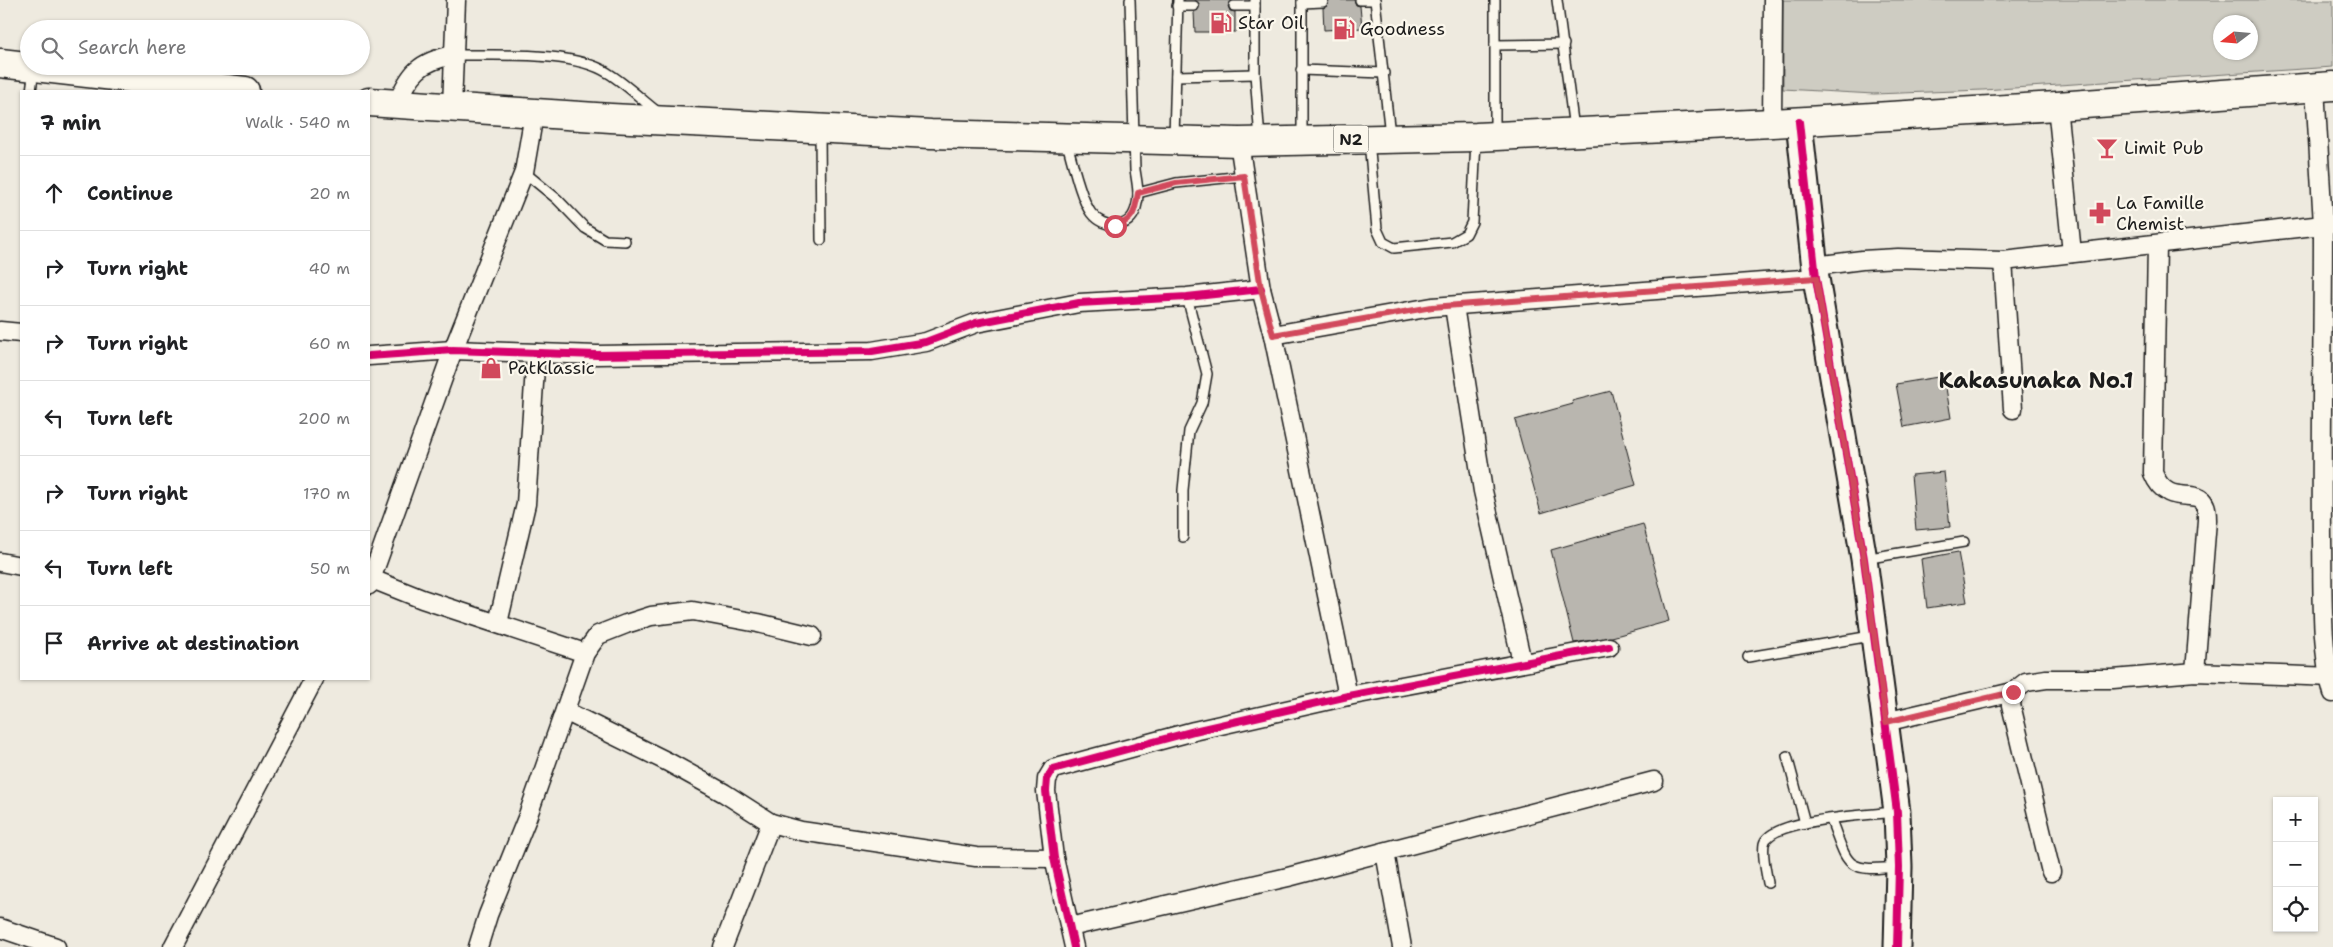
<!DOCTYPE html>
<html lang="en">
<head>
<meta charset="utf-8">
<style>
	:root { --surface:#fff; --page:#f2f2f2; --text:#202124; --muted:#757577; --line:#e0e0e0 }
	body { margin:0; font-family:"Shantell Sans",sans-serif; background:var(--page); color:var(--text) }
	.controls { position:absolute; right:15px; bottom:15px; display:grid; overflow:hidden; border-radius:0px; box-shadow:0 1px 4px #0004 }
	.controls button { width:45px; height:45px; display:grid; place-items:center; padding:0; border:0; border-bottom:1px solid var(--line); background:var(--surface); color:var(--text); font:25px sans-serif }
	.compass { position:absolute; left:2213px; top:15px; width:45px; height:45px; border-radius:50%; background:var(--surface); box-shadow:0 1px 4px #0004; rotate:254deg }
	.stop { position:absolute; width:15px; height:15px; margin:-11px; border:4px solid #d1495b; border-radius:50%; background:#fff }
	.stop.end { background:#d1495b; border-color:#fff; box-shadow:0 1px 5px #0008 }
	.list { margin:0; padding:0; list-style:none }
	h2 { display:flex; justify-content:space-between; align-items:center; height:65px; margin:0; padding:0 20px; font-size:21px }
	h2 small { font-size:16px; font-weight:400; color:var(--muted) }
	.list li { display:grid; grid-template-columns:32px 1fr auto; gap:15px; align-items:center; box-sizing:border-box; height:75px; padding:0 20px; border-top:1px solid var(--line) }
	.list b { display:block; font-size:19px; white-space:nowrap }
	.list em { font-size:16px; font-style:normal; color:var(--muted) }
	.icon { flex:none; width:28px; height:28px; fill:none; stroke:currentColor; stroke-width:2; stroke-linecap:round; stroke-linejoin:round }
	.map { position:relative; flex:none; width:2333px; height:947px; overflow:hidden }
	.search { position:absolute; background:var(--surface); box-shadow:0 1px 4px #0004; left:20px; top:20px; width:350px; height:55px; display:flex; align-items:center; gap:12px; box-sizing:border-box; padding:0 18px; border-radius:28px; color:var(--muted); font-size:19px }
	.panel { position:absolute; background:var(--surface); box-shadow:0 1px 4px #0004; left:20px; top:90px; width:350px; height:590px; border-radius:0px }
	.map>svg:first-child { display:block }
	.green { fill:#ceccc2; stroke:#75746f; fill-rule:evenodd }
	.building { fill:#b9b6af; stroke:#1c1c1c }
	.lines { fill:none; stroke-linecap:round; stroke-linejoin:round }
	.lane-casing { stroke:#1c1c1c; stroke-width:12 }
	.street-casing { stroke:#1c1c1c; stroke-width:21 }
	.secondary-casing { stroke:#1c1c1c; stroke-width:29 }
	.highway-casing { stroke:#1c1c1c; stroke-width:31 }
	.lane { stroke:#fbf7ec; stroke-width:9 }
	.street { stroke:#fbf7ec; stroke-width:18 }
	.secondary { stroke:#fbf7ec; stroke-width:25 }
	.highway { stroke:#fbf7ec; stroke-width:28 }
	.cycleway-casing { stroke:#fbf7ec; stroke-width:11 }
	.cycleway { stroke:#d6006c; stroke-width:8 }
	.route { stroke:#d1495b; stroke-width:6 }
	.labels { text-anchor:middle; stroke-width:4.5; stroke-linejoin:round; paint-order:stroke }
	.shield { fill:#fbf7ec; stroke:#5f5e5a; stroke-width:1 }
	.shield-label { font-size:16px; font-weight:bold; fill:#1c1c1c }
	.poi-label { font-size:18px; fill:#1c1c1c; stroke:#fbf7ec; text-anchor:start }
	.district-label { font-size:22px; font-weight:bold; fill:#1c1c1c; stroke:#fbf7ec }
</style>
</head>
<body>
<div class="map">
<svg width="2333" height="947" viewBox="0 0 2333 947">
	<rect width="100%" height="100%" fill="#eeeadf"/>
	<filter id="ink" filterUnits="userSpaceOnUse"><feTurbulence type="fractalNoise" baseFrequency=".02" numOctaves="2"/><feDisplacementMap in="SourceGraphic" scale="10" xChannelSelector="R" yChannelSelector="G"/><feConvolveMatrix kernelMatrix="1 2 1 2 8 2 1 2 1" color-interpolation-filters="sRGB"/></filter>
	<g filter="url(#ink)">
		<path class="green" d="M1783,0H2333V67L1983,90L1874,94L1783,89ZM2220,22H2250V52H2220Z"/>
		<g class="building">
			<path d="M1195,0H1233L1228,6L1230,11L1235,12V32H1195L1194,12L1200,6Z"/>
			<path d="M1329,0H1354L1356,5L1360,6L1362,28L1324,30L1323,8L1328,5Z"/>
			<path d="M1944,376L1951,418L1904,427L1896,384Z"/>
			<path d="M1611,391L1636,485L1541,513L1515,420L1573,404L1572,401Z"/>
			<path d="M1944,472L1950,527L1916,530L1911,475Z"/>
			<path d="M1643,524L1669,621L1612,637L1574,643L1551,550Z"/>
			<path d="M1958,552L1967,602L1927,608L1921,559Z"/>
		</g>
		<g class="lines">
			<g class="lane-casing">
				<g id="lane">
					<path d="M1255,0V74L1260,140"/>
					<path d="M1360,0H1375"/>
					<path d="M1375,0L1390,135"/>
					<path d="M1495,0V134"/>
					<path d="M1557,0L1574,129"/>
					<path d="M1302,3L1323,2"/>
					<path d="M1177,6H1194"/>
					<path d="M1234,6H1255"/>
					<path d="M1495,45L1564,44"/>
					<path d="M454,55C496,56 573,50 608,73C626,84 642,100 659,113"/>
					<path d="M1301,70L1384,73"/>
					<path d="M1176,76L1255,74"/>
					<path d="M31,91L34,69"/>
					<path d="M820,132L821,240"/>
					<path d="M1174,137L1178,0"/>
					<path d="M1302,137V0"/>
					<path d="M1066,140C1072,159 1080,198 1091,213C1103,229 1130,231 1136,208C1140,195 1137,183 1135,170L1130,0"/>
					<path d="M1369,141L1377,229L1383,242L1394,248L1452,242L1466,234L1472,222L1476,140"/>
					<path d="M524,172L557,199L585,228L605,240L625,241"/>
					<path d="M1138,193L1176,183L1244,176"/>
					<path d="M1183,537V490L1189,431L1202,403L1207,374L1187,297"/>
					<path d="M1864,559L1964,542"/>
					<path d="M1748,657L1871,636"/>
					<path d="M1787,756L1805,823"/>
					<path d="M1831,820C1849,866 1844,872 1897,867"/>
					<path d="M1768,883C1766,871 1762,856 1764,844C1769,819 1871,815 1894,812"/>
				</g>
			</g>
			<g class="street-casing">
				<g id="street">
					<path d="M397,105C409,73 420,61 454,55"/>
					<path d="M2057,106L2072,253"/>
					<path d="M452,108L456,0"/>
					<path d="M1772,123L1773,0"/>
					<path d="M1239,142L1261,289L1273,335L1348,696"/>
					<path d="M2333,224L2323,225C2323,330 2321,434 2322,539C2323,585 2320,649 2333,693"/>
					<path d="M2157,245L2153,473C2168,510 2197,485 2205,505C2207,509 2207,516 2207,520L2195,672"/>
					<path d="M1815,266L1862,260L1898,258L2003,261"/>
					<path d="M1454,306L1483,491L1522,662"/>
					<path d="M0,331L21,333"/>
					<path d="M1273,335L1432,307L1816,278"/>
					<path d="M369,356L453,350L597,355L872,351L926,342L976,323L1079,303L1187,297L1261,289"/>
					<path d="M2013,409L2003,261L2323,225L2315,87"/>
					<path d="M0,562L21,566"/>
					<path d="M372,579L422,599L585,653"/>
					<path d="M369,585L453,350L524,172L534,114"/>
					<path d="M498,623L526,504L536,353"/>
					<path d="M565,711L668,762L724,793L771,823L801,831L976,857L1054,858"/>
					<path d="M1885,722L2013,692"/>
					<path d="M1385,852L1402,947"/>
					<path d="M2051,872L2011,705L2013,692L2026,682L2046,679H2113L2195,672L2333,677"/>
					<path d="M1070,927L1288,877L1654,781"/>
					<path d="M0,928L56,947"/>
					<path d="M173,947L314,679"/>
					<path d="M478,947L488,915L527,818L585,653L598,635L626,624L651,616L693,611L758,623L812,636"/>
					<path d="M723,947L771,823"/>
					<path d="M1074,947L1054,858L1046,791L1047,779L1053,769L1194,731L1348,696L1609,647"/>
				</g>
			</g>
			<g class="secondary-casing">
				<path id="secondary" d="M1799,122L1816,278L1864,559L1897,812L1899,867L1897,947"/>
			</g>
			<g class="highway-casing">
				<g id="highway">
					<path d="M0,63L245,91"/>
					<path d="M369,102L611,118L931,134L1239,142L1476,137L1772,123L2057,106L2333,86"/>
				</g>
			</g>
			<use href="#lane" class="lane"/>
			<use href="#street" class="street"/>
			<use href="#secondary" class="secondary"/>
			<use href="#highway" class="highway"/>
			<g class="cycleway-casing">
				<g id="cycleway">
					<path d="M1799,122L1816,278L1864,559L1897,812L1899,867L1897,947"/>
					<path d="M369,356L453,350L597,355L872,351L926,342L976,323L1079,303L1187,297L1261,289"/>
					<path d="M1074,947L1054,858L1046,791L1047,779L1053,769L1194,731L1348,696L1609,647"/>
				</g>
			</g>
			<use href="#cycleway" class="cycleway"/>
		</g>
	</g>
	<g class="lines" filter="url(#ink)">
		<path class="route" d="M1115,226C1134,220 1135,212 1138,193L1176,183L1244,176L1261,289L1273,335L1432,307L1816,278L1864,559L1886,722L2013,692"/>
	</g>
	<defs>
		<g id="fuel-bare" transform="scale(1.725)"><path d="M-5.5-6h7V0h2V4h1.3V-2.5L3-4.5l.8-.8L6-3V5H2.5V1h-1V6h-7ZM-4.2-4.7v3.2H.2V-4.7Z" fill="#d1495b" stroke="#fbf7ec" stroke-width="2.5" paint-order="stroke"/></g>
		<g id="bar-bare" transform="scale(1.725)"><path d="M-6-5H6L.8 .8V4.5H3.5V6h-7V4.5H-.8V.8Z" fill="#d1495b" stroke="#fbf7ec" stroke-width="2.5" paint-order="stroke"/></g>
		<g id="pharmacy-bare" transform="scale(1.725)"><path d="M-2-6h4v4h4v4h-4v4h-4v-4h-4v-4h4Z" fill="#d1495b" stroke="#fbf7ec" stroke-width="2.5" paint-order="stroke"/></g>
		<g id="shop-bare" transform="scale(1.725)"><path d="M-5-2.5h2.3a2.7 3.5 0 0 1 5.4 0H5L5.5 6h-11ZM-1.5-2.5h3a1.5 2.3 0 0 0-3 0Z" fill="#d1495b" stroke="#fbf7ec" stroke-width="2.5" paint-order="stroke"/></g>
	</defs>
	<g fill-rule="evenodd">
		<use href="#fuel-bare" x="1221" y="23"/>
		<use href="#fuel-bare" x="1344" y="29"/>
		<use href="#bar-bare" x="2107" y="148"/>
		<use href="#pharmacy-bare" x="2100" y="213"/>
		<use href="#shop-bare" x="491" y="368"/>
	</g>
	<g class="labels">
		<rect class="shield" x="1333.5" y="125.5" width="35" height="27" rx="4"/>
		<g class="shield-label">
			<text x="1351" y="145">N2</text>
		</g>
		<g class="poi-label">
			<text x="1238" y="29">Star Oil</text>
			<text x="1360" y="35">Goodness</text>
			<text x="2124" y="154">Limit Pub</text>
			<text x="2116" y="209">La Famille<tspan x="2116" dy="21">Chemist</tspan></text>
			<text x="508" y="374">PatKlassic</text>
		</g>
		<g class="district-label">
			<text x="2036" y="388">Kakasunaka No.1</text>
		</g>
	</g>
</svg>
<div class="controls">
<button>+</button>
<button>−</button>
<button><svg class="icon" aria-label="locate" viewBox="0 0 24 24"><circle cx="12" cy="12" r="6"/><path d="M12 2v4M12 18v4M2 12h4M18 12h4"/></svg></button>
</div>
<svg class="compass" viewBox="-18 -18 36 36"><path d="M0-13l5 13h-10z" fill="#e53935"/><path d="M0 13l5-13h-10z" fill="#757577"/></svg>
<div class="stop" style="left:1115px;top:226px"></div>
<div class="stop end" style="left:2013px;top:692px"></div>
<div class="search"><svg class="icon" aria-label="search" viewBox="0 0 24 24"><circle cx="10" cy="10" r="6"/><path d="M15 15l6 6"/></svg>Search here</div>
<section class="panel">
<h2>7 min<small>Walk · 540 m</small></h2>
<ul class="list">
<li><svg class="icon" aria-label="ahead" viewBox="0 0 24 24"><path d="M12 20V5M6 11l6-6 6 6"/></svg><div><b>Continue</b></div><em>20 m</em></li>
<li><svg class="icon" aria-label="right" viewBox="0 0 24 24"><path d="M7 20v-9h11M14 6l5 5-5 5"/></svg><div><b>Turn right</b></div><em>40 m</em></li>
<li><svg class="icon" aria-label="right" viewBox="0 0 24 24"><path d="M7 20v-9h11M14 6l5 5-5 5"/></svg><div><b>Turn right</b></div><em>60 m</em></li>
<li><svg class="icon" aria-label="left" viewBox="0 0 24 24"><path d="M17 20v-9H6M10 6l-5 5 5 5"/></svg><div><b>Turn left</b></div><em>200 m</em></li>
<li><svg class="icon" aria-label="right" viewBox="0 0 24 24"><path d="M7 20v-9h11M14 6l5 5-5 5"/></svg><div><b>Turn right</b></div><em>170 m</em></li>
<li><svg class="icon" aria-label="left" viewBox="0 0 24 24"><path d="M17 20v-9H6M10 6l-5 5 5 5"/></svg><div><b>Turn left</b></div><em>50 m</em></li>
<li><svg class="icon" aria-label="arrive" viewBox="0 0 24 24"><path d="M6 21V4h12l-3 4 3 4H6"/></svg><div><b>Arrive at destination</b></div></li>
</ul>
</section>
</div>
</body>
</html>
